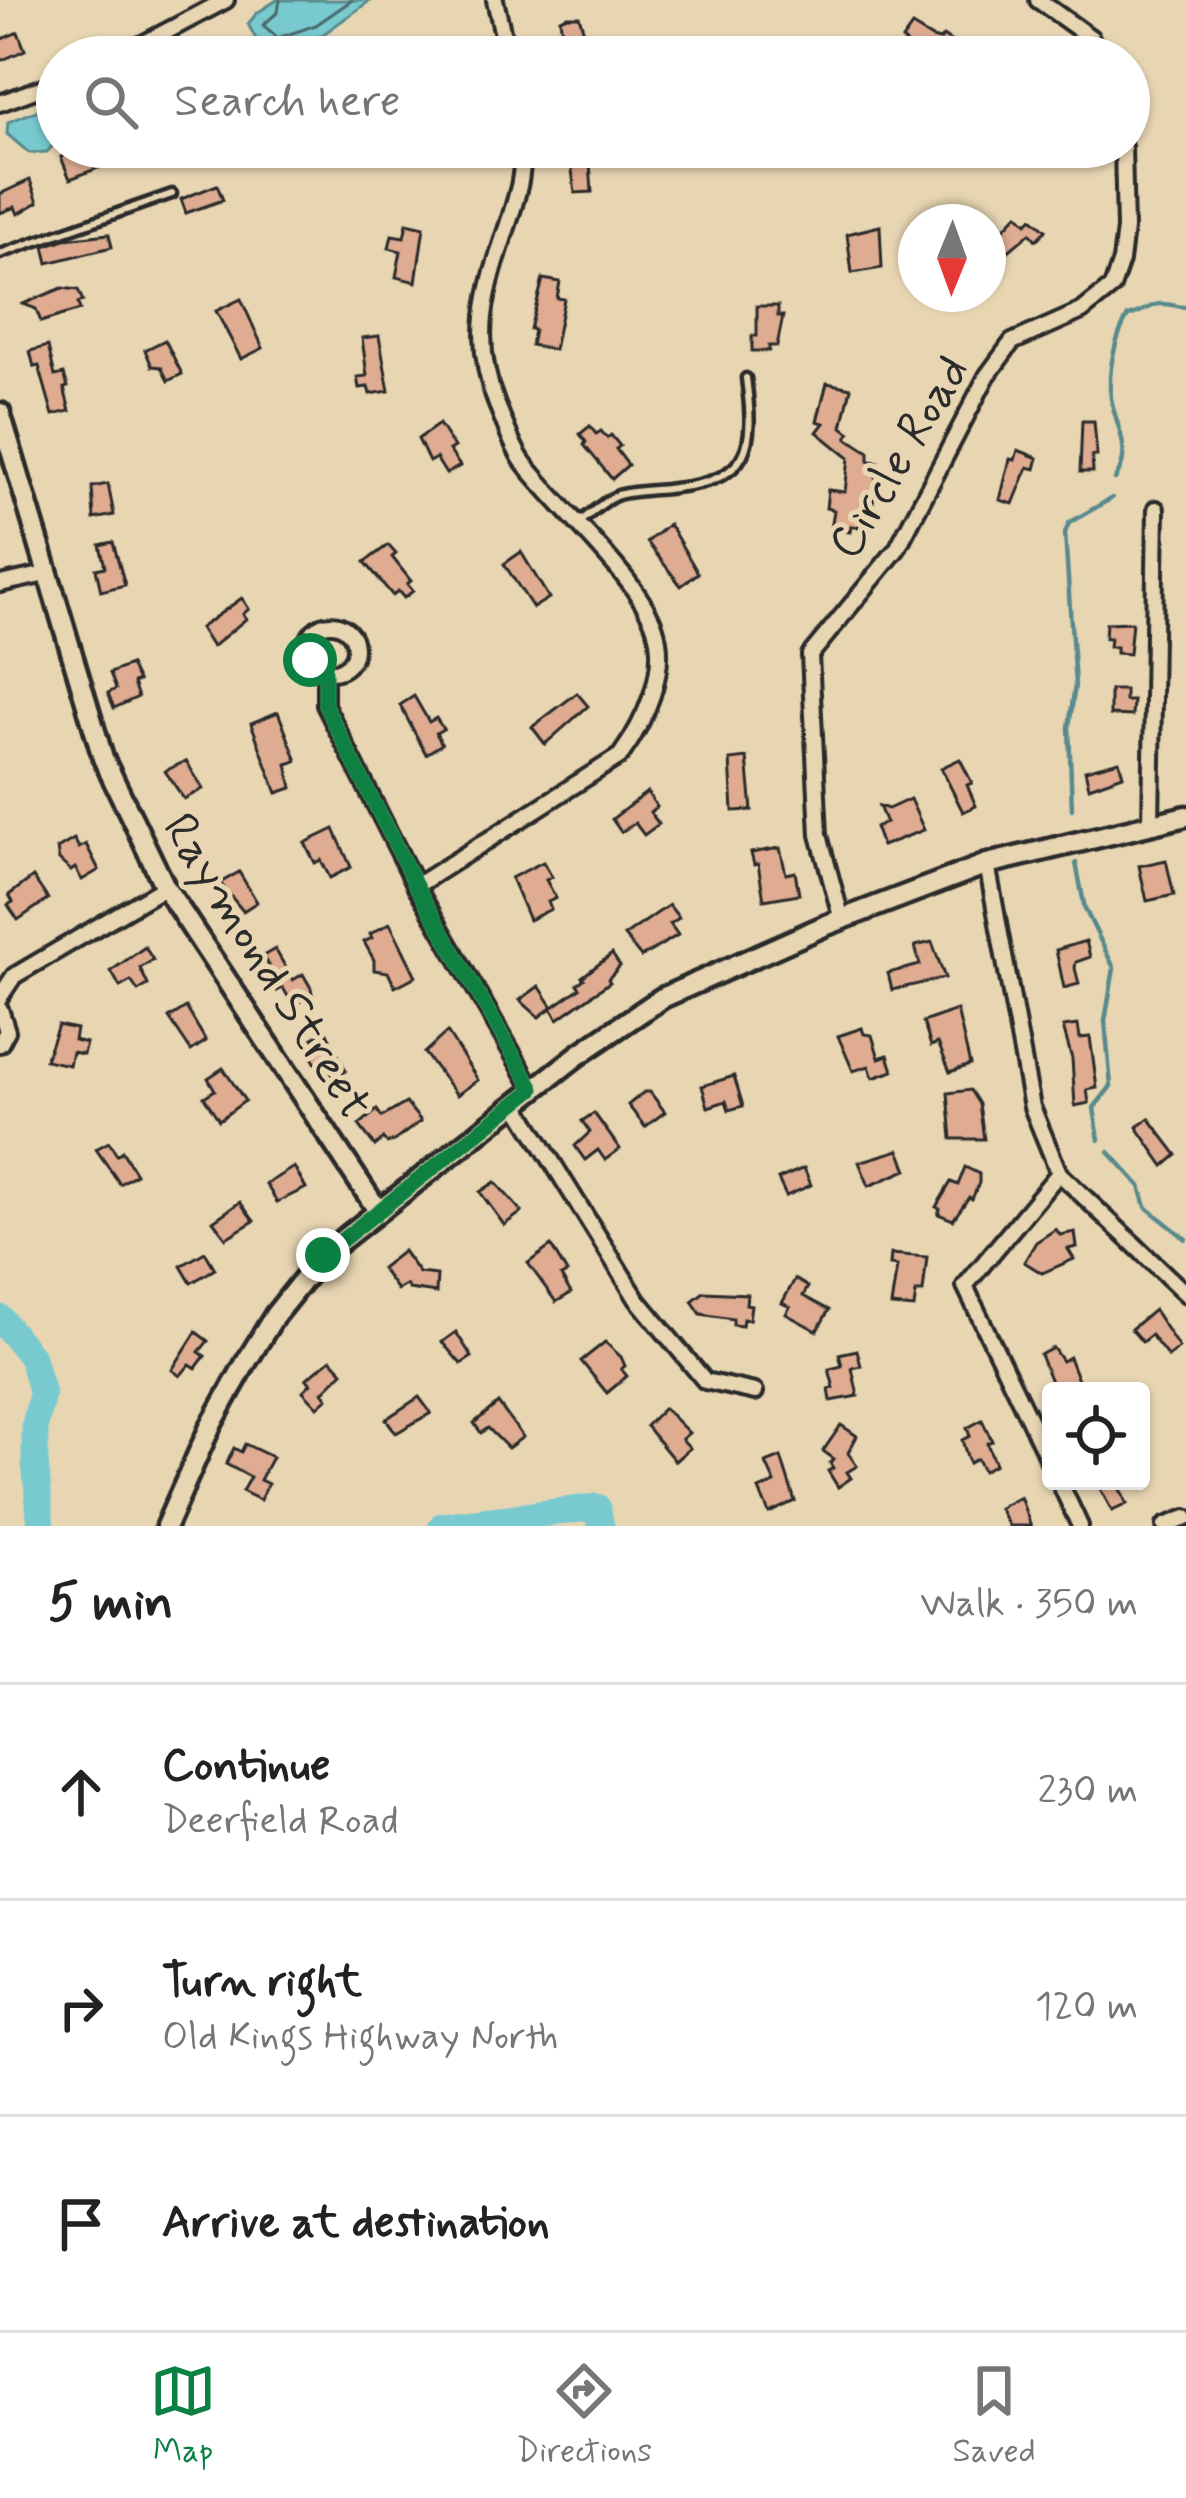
<!DOCTYPE html>
<html lang="en">
<head>
<meta charset="utf-8">
<style>
	:root { --surface:#fff; --page:#f2f2f2; --text:#222; --muted:#767676; --line:#e0e0e0; --accent:#0b8043 }
	body { margin:0; font-family:Mynerve,sans-serif; background:var(--page); color:var(--text) }
	.controls { position:absolute; right:36px; bottom:36px; display:grid; overflow:hidden; border-radius:12px; box-shadow:0 3px 9px #0004 }
	.controls button { width:108px; height:108px; display:grid; place-items:center; padding:0; border:0; border-bottom:3px solid var(--line); background:var(--surface); color:var(--text); font:60px sans-serif }
	.compass { position:absolute; left:898px; top:204px; width:108px; height:108px; border-radius:50%; background:var(--surface); box-shadow:0 3px 9px #0004; rotate:181deg }
	.stop { position:absolute; width:36px; height:36px; margin:-27px; border:9px solid #0b8043; border-radius:50%; background:#fff }
	.stop.end { background:#0b8043; border-color:#fff; box-shadow:0 3px 12px #0008 }
	.list { margin:0; padding:0; list-style:none }
	h2 { display:flex; justify-content:space-between; align-items:center; height:156px; margin:0; padding:0 48px; font-size:51px }
	h2 small { font-size:39px; font-weight:400; color:var(--muted) }
	.list li { display:grid; grid-template-columns:78px 1fr auto; gap:36px; align-items:center; box-sizing:border-box; height:216px; padding:0 48px; border-top:3px solid var(--line) }
	.list b { display:block; font-size:45px; white-space:nowrap }
	.list p { margin:0; font-size:39px; white-space:nowrap; color:var(--muted) }
	.list em { font-size:39px; font-style:normal; color:var(--muted) }
	.icon { flex:none; width:66px; height:66px; fill:none; stroke:currentColor; stroke-width:2; stroke-linecap:round; stroke-linejoin:round }
	.map { position:relative; flex:none; width:1186px; height:1526px; overflow:hidden }
	.search { position:absolute; background:var(--surface); box-shadow:0 3px 9px #0004; left:36px; right:36px; top:36px; height:132px; display:flex; align-items:center; gap:30px; box-sizing:border-box; padding:0 42px; border-radius:66px; color:var(--muted); font-size:45px }
	.sheet { height:804px; background:var(--surface) }
	nav { display:flex; justify-content:space-around; align-items:center; box-sizing:border-box; height:168px; border-top:3px solid var(--line); background:var(--surface); font-size:33px; color:var(--muted) }
	nav a { display:grid; justify-items:center; gap:6px }
	nav .on { color:var(--accent) }
	.map>svg:first-child { display:block }
	.water { fill:#78cacf; stroke:#598a8d; stroke-width:3 }
	.lines { fill:none; stroke-linecap:round; stroke-linejoin:round }
	.shore { stroke:#4a6b6d; stroke-width:3 }
	.stream { stroke:#598a8d; stroke-width:4.5 }
	.river { stroke:#78cacf; stroke-width:27 }
	.building { fill:#dfac92; stroke:#2b2b2b; stroke-width:3 }
	.lane-casing { stroke:#2b2b2b; stroke-width:15 }
	.street-casing { stroke:#2b2b2b; stroke-width:22 }
	.secondary-casing { stroke:#2b2b2b; stroke-width:27 }
	.lane { stroke:#e8d6b3; stroke-width:6 }
	.street { stroke:#e8d6b3; stroke-width:14 }
	.secondary { stroke:#e8d6b3; stroke-width:18 }
	.route { stroke:#0b8043; stroke-width:15 }
	.labels { text-anchor:middle; stroke-width:10; stroke-linejoin:round; paint-order:stroke }
	.street-label { font-size:48px; fill:#2b2b2b; stroke:#e8d6b3 }
</style>
</head>
<body>
<div class="map">
<svg width="1186" height="1526" viewBox="0 0 1186 1526">
	<rect width="100%" height="100%" fill="#e8d6b3"/>
	<filter id="ink" filterUnits="userSpaceOnUse"><feTurbulence type="fractalNoise" baseFrequency=".00833" numOctaves="2"/><feDisplacementMap in="SourceGraphic" scale="24" xChannelSelector="R" yChannelSelector="G"/><feConvolveMatrix kernelMatrix="1 2 1 2 8 2 1 2 1" color-interpolation-filters="sRGB"/></filter>
	<g filter="url(#ink)">
		<g class="water">
			<path d="M277,0H371L322,35L279,50L256,39L248,24L257,13Z"/>
			<path d="M57,103V141L47,152L29,153L7,134L8,122Z"/>
		</g>
		<g class="lines">
			<path class="shore" d="M280,0L278,12L263,25L278,38L316,25L352,0"/>
			<g class="stream">
				<path d="M1115,479C1134,450 1116,428 1111,398C1107,372 1115,337 1128,316C1141,313 1153,304 1160,304C1168,303 1177,307 1186,307"/>
				<path d="M1072,809L1069,727L1075,685L1065,533L1069,523L1112,498"/>
				<path d="M1076,863L1085,909L1114,968L1105,1021L1111,1086L1094,1108L1099,1140"/>
				<path d="M1109,1152L1140,1186L1146,1207L1186,1239"/>
			</g>
			<g class="river">
				<path d="M0,1318L32,1358L42,1394L35,1425V1461L41,1526"/>
				<path d="M442,1526L597,1507L601,1526"/>
			</g>
		</g>
		<g class="building">
			<path d="M567,16H579L592,57L565,54L560,19Z"/>
			<path d="M912,26L932,38L940,40L943,36L952,42L950,46L966,57H924L902,40Z"/>
			<path d="M18,32L25,50L0,61V40Z"/>
			<path d="M569,147H589L592,192L575,193Z"/>
			<path d="M99,148L106,165L70,179L61,157L82,149L85,154Z"/>
			<path d="M30,180L38,202L18,214L15,207L0,213V194Z"/>
			<path d="M217,185L223,200L186,213L181,199Z"/>
			<path d="M1018,214L1027,223L1032,218L1046,230L1036,240L1030,233L999,259L988,249V224L999,234Z"/>
			<path d="M407,223L424,227L416,282L396,277L401,251L389,248L392,235L404,237Z"/>
			<path d="M880,226L882,268L852,273L847,234Z"/>
			<path d="M109,234L112,247L48,263L44,246L65,239Z"/>
			<path d="M543,279L560,282L557,298L564,299L554,350L531,345L534,330L530,329Z"/>
			<path d="M62,288L78,290L83,301L78,303L80,310L41,322L36,309L23,304Z"/>
			<path d="M241,299L263,348L241,359L216,311Z"/>
			<path d="M757,306H778V316H783L777,346H769V351H752V336H757Z"/>
			<path d="M379,336L389,391L370,394L368,387L359,388L357,377L367,376L362,338Z"/>
			<path d="M165,340L182,374L168,381L161,367L152,366L145,350Z"/>
			<path d="M48,346L55,376L64,374L68,387L64,388L70,411L53,415L39,366L34,367L30,351Z"/>
			<path d="M827,383L851,388L842,427L850,433L847,438L869,452V461L878,462L873,502L862,500L859,527L851,526L850,532L831,529L834,510L826,508L828,490L845,492L849,458L817,432L824,423L817,421Z"/>
			<path d="M1082,421H1094L1097,456H1092L1093,472H1080Z"/>
			<path d="M439,424L454,447L449,450L460,466L446,474L436,458L429,462L418,439Z"/>
			<path d="M590,426L596,434L601,431L607,438L611,435L620,446L616,449L628,465L612,479L584,445L586,442L580,434Z"/>
			<path d="M1018,450L1038,458L1035,469L1028,467L1013,504L1000,500L1010,459L1015,460Z"/>
			<path d="M108,484L114,515L94,519L92,487Z"/>
			<path d="M669,524L698,573L681,586L647,542Z"/>
			<path d="M113,542L125,585L101,591L96,569L105,567L100,545Z"/>
			<path d="M388,545L396,554L392,557L411,581L407,584L413,591L404,598L398,591L393,596L365,562Z"/>
			<path d="M521,552L549,598L533,608L504,564Z"/>
			<path d="M242,598L249,609L243,614L246,619L212,647L200,628Z"/>
			<path d="M1132,622L1129,654L1116,653V647H1109L1110,638H1105L1106,623Z"/>
			<path d="M130,665L138,681L133,683L138,697L114,708L108,693L116,689L110,673Z"/>
			<path d="M1110,690H1125V701H1133L1132,716L1110,715Z"/>
			<path d="M577,693L588,706L545,744L532,727Z"/>
			<path d="M414,696L429,722L436,718L443,729L436,733L442,744L426,754L400,705Z"/>
			<path d="M278,712L297,761L287,764L292,788L277,793L251,723Z"/>
			<path d="M747,758L752,810L733,811L730,760Z"/>
			<path d="M960,759L972,783L967,785L976,806L963,812L941,768Z"/>
			<path d="M186,761L203,789L184,799L165,771Z"/>
			<path d="M1119,761L1123,775L1089,787L1085,770Z"/>
			<path d="M647,792L657,807L650,812L659,824L644,835L635,823L621,832L612,819Z"/>
			<path d="M910,799L924,830L882,846L875,827L886,823L879,806L888,809Z"/>
			<path d="M334,829L351,867L330,878L321,860L315,863L305,843Z"/>
			<path d="M74,839L79,848L86,844L99,870L82,880L75,868L71,871L59,860L57,849Z"/>
			<path d="M780,848L786,874L795,872L799,894L764,900L758,864L754,865L751,853Z"/>
			<path d="M1166,860L1174,895L1147,901L1139,866Z"/>
			<path d="M543,862L552,877L546,880L556,898L548,902L551,909L529,920L511,878Z"/>
			<path d="M239,872L257,902L243,911L220,883Z"/>
			<path d="M33,877L48,899L18,920L8,905L13,902L9,895Z"/>
			<path d="M669,905L679,918L670,924L678,935L641,957L624,936Z"/>
			<path d="M390,923L416,976L395,987L388,972L374,970V960L364,942L372,938L370,934Z"/>
			<path d="M1086,941L1090,957L1076,962L1075,968L1079,984L1064,988L1056,950Z"/>
			<path d="M932,942L945,978L892,990L888,973L920,965L915,946Z"/>
			<path d="M145,947L153,960L140,968L148,985L138,991L131,981L120,987L111,971Z"/>
			<path d="M275,949L293,980L303,974L311,988L312,993L294,1006L283,988L277,991L265,971L270,968L263,956Z"/>
			<path d="M612,954L620,966L608,979L610,982L558,1019L551,1008L539,1017L520,1000L539,986L553,1007L580,988L577,984L584,979L582,977Z"/>
			<path d="M186,1007L206,1041L191,1051L169,1018Z"/>
			<path d="M957,1010L970,1065L950,1072L938,1043L931,1046L923,1022Z"/>
			<path d="M58,1025L76,1029L74,1040L86,1043L83,1054L72,1052L69,1065L45,1060Z"/>
			<path d="M1078,1025L1080,1038L1090,1037L1097,1088L1087,1090L1089,1103L1075,1106L1072,1059L1063,1027Z"/>
			<path d="M862,1028L864,1034L872,1035L879,1058L888,1055L893,1071L873,1078L869,1066L853,1071L838,1036Z"/>
			<path d="M326,1031L346,1071L333,1079L326,1067L320,1071L308,1050L317,1045L313,1038Z"/>
			<path d="M447,1032L478,1080L457,1095L424,1053Z"/>
			<path d="M223,1068L245,1101L219,1120L204,1097L215,1090L208,1078Z"/>
			<path d="M734,1076L743,1106L729,1110L726,1101L708,1107L702,1086Z"/>
			<path d="M970,1090L979,1104L984,1139H952L948,1093Z"/>
			<path d="M644,1092H650L665,1112L645,1127L628,1105Z"/>
			<path d="M406,1103L421,1121L394,1141L387,1143L383,1139L375,1146L359,1125L377,1110L382,1117Z"/>
			<path d="M594,1113L620,1149L605,1160L598,1150L585,1160L575,1146L590,1132L582,1121Z"/>
			<path d="M1149,1118L1177,1155L1164,1166L1137,1127Z"/>
			<path d="M109,1142L117,1155L122,1151L136,1174L120,1184L96,1149Z"/>
			<path d="M899,1150L907,1170L869,1186L859,1162Z"/>
			<path d="M294,1167L306,1188L277,1202L266,1184Z"/>
			<path d="M965,1167L979,1174V1183L972,1199L969,1197L953,1220L938,1214L940,1209L936,1207L951,1182L958,1185Z"/>
			<path d="M804,1168L811,1185L786,1196L778,1179Z"/>
			<path d="M495,1182L522,1212L504,1225L480,1192Z"/>
			<path d="M240,1202L254,1221L226,1238L213,1221Z"/>
			<path d="M1056,1229L1060,1235L1075,1232L1077,1247L1068,1249L1074,1259L1042,1273L1024,1262L1036,1242Z"/>
			<path d="M551,1246L567,1273L561,1276L571,1293L556,1302L528,1263Z"/>
			<path d="M403,1251L419,1273L437,1275L436,1293L409,1289L406,1285L397,1290L381,1268Z"/>
			<path d="M205,1252L215,1269L191,1283L181,1266Z"/>
			<path d="M891,1254L927,1257L923,1292H916L914,1308L891,1306L897,1266L890,1265Z"/>
			<path d="M795,1279L808,1287L803,1296L829,1310L817,1331L786,1314L790,1307L782,1303Z"/>
			<path d="M704,1292L747,1294L746,1304L751,1305L749,1320L743,1319L742,1326L733,1325V1319L701,1314L692,1301Z"/>
			<path d="M1154,1310L1179,1348L1168,1357L1151,1335L1142,1342L1131,1329Z"/>
			<path d="M196,1332L208,1341L199,1352L205,1356L196,1368L190,1364L180,1376L172,1370Z"/>
			<path d="M456,1332L472,1357L461,1364L442,1342Z"/>
			<path d="M605,1342L621,1357L625,1366L621,1369L627,1376L607,1393L581,1361Z"/>
			<path d="M1053,1348L1062,1361L1069,1357L1079,1383L1062,1391H1055L1040,1355Z"/>
			<path d="M857,1350L861,1366L852,1368L858,1396L831,1401L829,1389L834,1388L829,1369L842,1366L839,1354Z"/>
			<path d="M331,1359L343,1372L323,1392L328,1398L318,1407L303,1391L311,1383L306,1379Z"/>
			<path d="M419,1397L431,1413L396,1433L386,1419Z"/>
			<path d="M498,1403L523,1437L508,1448L488,1428L481,1433L474,1423Z"/>
			<path d="M664,1408L689,1433L682,1439L690,1448L675,1461L646,1426Z"/>
			<path d="M982,1420L992,1441L987,1443L995,1464L983,1471L977,1459L969,1463L962,1440L970,1436L967,1428Z"/>
			<path d="M841,1425L857,1436L848,1453L857,1466L847,1472L851,1478L838,1487L828,1471L833,1468L830,1463L834,1459L823,1451Z"/>
			<path d="M245,1444L272,1457L260,1480L268,1484L260,1500L242,1491L250,1477L226,1464L234,1448L241,1452Z"/>
			<path d="M781,1457L795,1501L769,1513L759,1490L775,1483L766,1463Z"/>
			<path d="M1096,1481H1116L1127,1504L1112,1511Z"/>
			<path d="M1020,1497L1031,1526H1009L999,1508Z"/>
		</g>
		<g class="lines">
			<g class="lane-casing">
				<g id="lane">
					<path d="M0,254L172,194"/>
					<path d="M580,522C592,513 604,500 618,495C636,490 656,491 674,488C752,480 755,446 746,378"/>
				</g>
			</g>
			<g class="street-casing">
				<g id="street">
					<path d="M495,0L508,57"/>
					<path d="M1038,0L1091,38L1101,57"/>
					<path d="M118,57L226,0"/>
					<path d="M0,103L57,82"/>
					<path d="M0,584L46,574"/>
					<circle cx="331" cy="648" r="24"/>
					<path d="M325,671V705L416,886L533,1089"/>
					<path d="M1151,824L1156,509"/>
					<path d="M987,864L1032,1107L1059,1173"/>
					<path d="M416,886L620,756C644,723 669,671 655,628C639,578 557,507 524,463C512,447 505,423 497,405C469,334 488,286 510,218C517,195 525,172 521,147"/>
					<path d="M842,920L819,835L810,655L897,549L987,376L1012,342L1082,311L1112,287L1121,261L1125,229L1123,147"/>
					<path d="M0,997L14,976L165,887"/>
					<path d="M0,1009L7,1031L0,1044"/>
					<path d="M515,1102L637,1299L705,1381L755,1392"/>
					<path d="M1051,1465L965,1286L1059,1173L1186,1294"/>
					<path d="M1059,1481L1080,1526"/>
					<path d="M1165,1526L1186,1518"/>
				</g>
			</g>
			<g class="secondary-casing">
				<g id="secondary">
					<path d="M0,413L103,758L165,887L377,1209"/>
					<path d="M166,1526L210,1427L245,1364L275,1315L323,1255L578,1055L662,998L824,926L987,864L1186,816"/>
				</g>
			</g>
			<use href="#lane" class="lane"/>
			<use href="#street" class="street"/>
			<use href="#secondary" class="secondary"/>
		</g>
	</g>
	<g class="lines" filter="url(#ink)">
		<path class="route" d="M310,660L325,671V705L416,886L533,1089L323,1255"/>
	</g>
	<g class="labels">
		<g class="street-label">
			<text transform="translate(897 456) rotate(-59)" y="17">Circle Road</text>
			<text transform="translate(269 965) rotate(58)" y="17">Raymond Street</text>
		</g>
	</g>
</svg>
<div class="controls">
<button><svg class="icon" aria-label="locate" viewBox="0 0 24 24"><circle cx="12" cy="12" r="6"/><path d="M12 2v4M12 18v4M2 12h4M18 12h4"/></svg></button>
</div>
<svg class="compass" viewBox="-18 -18 36 36"><path d="M0-13l5 13h-10z" fill="#e53935"/><path d="M0 13l5-13h-10z" fill="#767676"/></svg>
<div class="stop" style="left:310px;top:660px"></div>
<div class="stop end" style="left:323px;top:1255px"></div>
<div class="search"><svg class="icon" aria-label="search" viewBox="0 0 24 24"><circle cx="10" cy="10" r="6"/><path d="M15 15l6 6"/></svg>Search here</div>
</div>
<section class="sheet">
<h2>5 min<small>Walk · 350 m</small></h2>
<ul class="list">
<li><svg class="icon" aria-label="ahead" viewBox="0 0 24 24"><path d="M12 20V5M6 11l6-6 6 6"/></svg><div><b>Continue</b><p>Deerfield Road</p></div><em>230 m</em></li>
<li><svg class="icon" aria-label="right" viewBox="0 0 24 24"><path d="M7 20v-9h11M14 6l5 5-5 5"/></svg><div><b>Turn right</b><p>Old Kings Highway North</p></div><em>120 m</em></li>
<li><svg class="icon" aria-label="arrive" viewBox="0 0 24 24"><path d="M6 21V4h12l-3 4 3 4H6"/></svg><div><b>Arrive at destination</b></div></li>
</ul>
</section>
<nav>
<a class="on"><svg class="icon" aria-label="map" viewBox="0 0 24 24"><path d="M3 6l6-2 6 2 6-2v14l-6 2-6-2-6 2zM9 4v14M15 6v14"/></svg>Map</a>
<a><svg class="icon" aria-label="directions" viewBox="0 0 24 24"><path d="M12 3l9 9-9 9-9-9zM9 14v-3h6M13 9l2 2-2 2"/></svg>Directions</a>
<a><svg class="icon" aria-label="saved" viewBox="0 0 24 24"><path d="M7 4h10v16l-5-4-5 4z"/></svg>Saved</a>
</nav>
</body>
</html>
